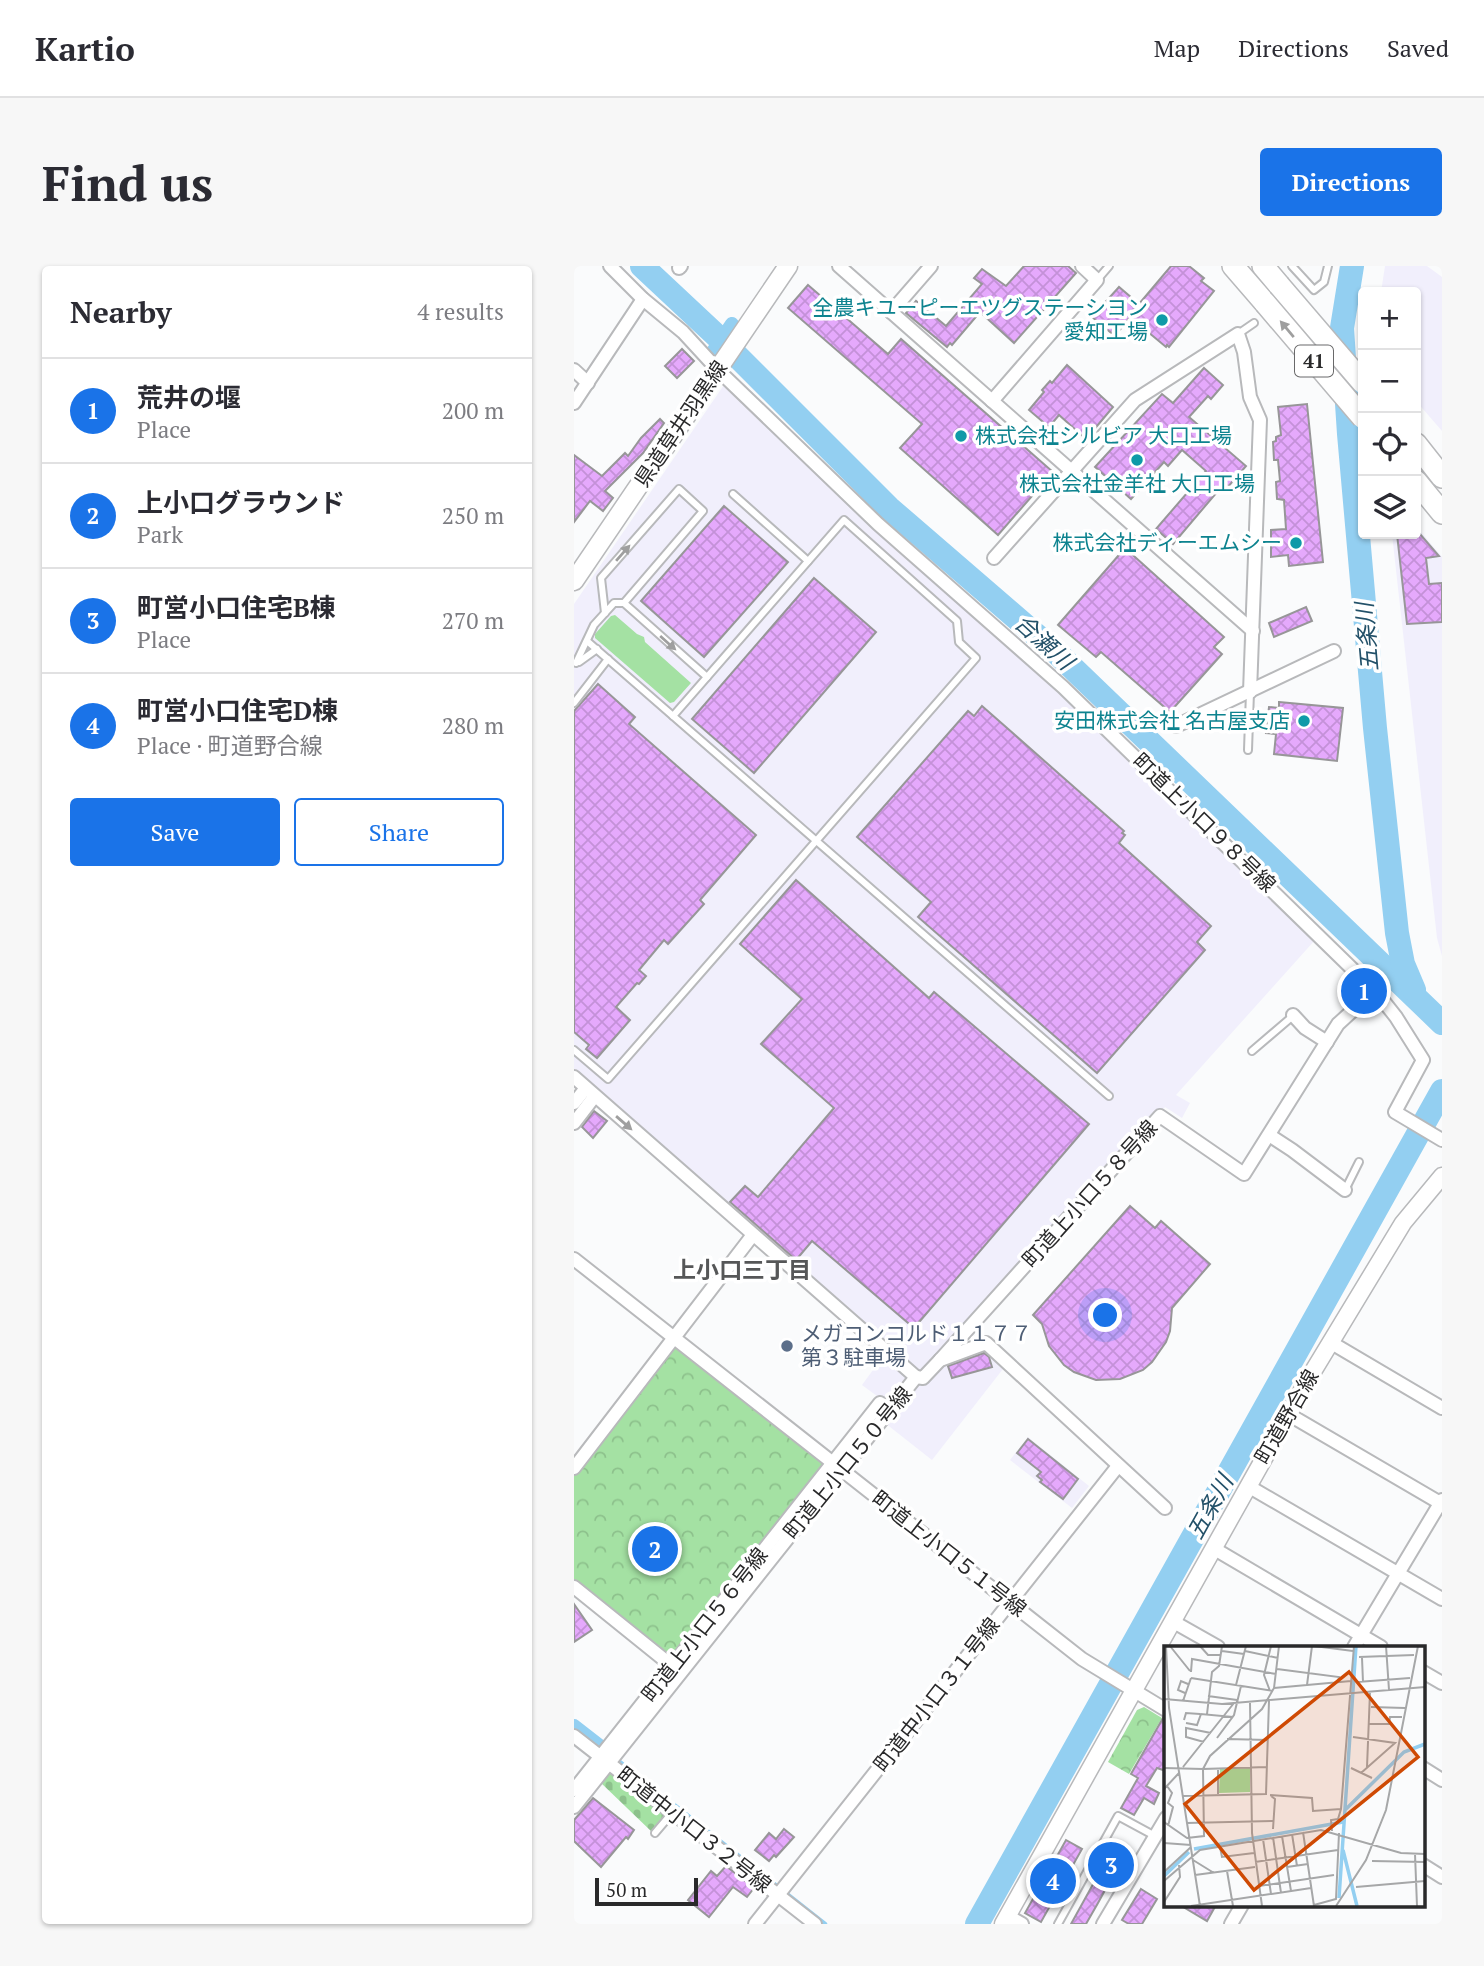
<!DOCTYPE html>
<html lang="en">
<head>
<meta charset="utf-8">
<style>
	:root { --surface:#fff; --page:#f7f7f7; --text:#2b2b33; --muted:#7c7c81; --line:#e1e1e2; --accent:#1a73e8 }
	body { margin:0; font-family:"PT Serif","Noto Sans JP",serif; background:var(--page); color:var(--text) }
	.controls { position:absolute; right:21px; top:21px; display:grid; overflow:hidden; border-radius:7px; box-shadow:0 2px 5px #0004 }
	.controls button { width:63px; height:63px; display:grid; place-items:center; padding:0; border:0; border-bottom:2px solid var(--line); background:var(--surface); color:var(--text); font:35px sans-serif }
	.scale { position:absolute; left:21px; bottom:18px; width:103px; box-sizing:border-box; padding-left:7px; border:4px solid #29292a; border-top:0; font-size:19px; line-height:24px; white-space:nowrap; color:#29292a; -webkit-text-stroke:5px #fff; paint-order:stroke }
	.you { position:absolute; left:532px; top:1050px; width:24px; height:24px; margin:-18px; border:5px solid #fff; border-radius:50%; background:#1a73e8; box-shadow:0 0 0 10px #1a73e833 }
	.badge { display:grid; place-items:center; width:46px; height:46px; border-radius:50%; background:var(--accent); color:#fff; font-size:23px; font-weight:700 }
	.pin { position:absolute; translate:-50% -50%; border:4px solid #fff; box-shadow:0 2px 7px #0006 }
	.list { margin:0; padding:0; list-style:none }
	h2 { display:flex; justify-content:space-between; align-items:center; height:91px; margin:0; padding:0 28px; font-size:30px }
	h2 small { font-size:23px; font-weight:400; color:var(--muted) }
	.list li { display:grid; grid-template-columns:46px 1fr auto; gap:21px; align-items:center; box-sizing:border-box; height:105px; padding:0 28px; border-top:2px solid var(--line) }
	.list b { display:block; font-size:26px; white-space:nowrap }
	.list p { margin:0; font-size:23px; white-space:nowrap; color:var(--muted) }
	.list em { font-size:23px; font-style:normal; color:var(--muted) }
	.actions { display:flex; gap:14px; padding:21px 28px }
	.actions a { flex:1; padding:16px 0; border:2px solid var(--accent); border-radius:7px; text-align:center; font-size:24px; color:var(--accent) }
	.actions .main { background:var(--accent); color:#fff }
	.icon { flex:none; width:38px; height:38px; fill:none; stroke:currentColor; stroke-width:2; stroke-linecap:round; stroke-linejoin:round }
	.map { position:relative; flex:none; width:868px; height:1658px; overflow:hidden; border-radius:7px }
	header { display:flex; align-items:center; gap:42px; box-sizing:border-box; height:98px; padding:0 35px; background:var(--surface); border-bottom:2px solid var(--line) }
	header strong { font-size:33px }
	nav { display:flex; gap:38px; margin-inline-start:auto; font-size:24px }
	.intro { display:flex; align-items:center; justify-content:space-between; box-sizing:border-box; height:168px; padding:0 42px }
	h1 { margin:0; font-size:49px }
	.button { padding:18px 32px; border-radius:7px; background:var(--accent); color:#fff; font-size:24px; font-weight:700 }
	main { display:flex; gap:42px; padding:0 42px }
	aside { flex:1; background:var(--surface); border-radius:7px; box-shadow:0 2px 5px #0004 }
	.map>svg:first-child { display:block }
	.industrial { fill:#f1effc }
	.cemetery { fill:url(#cemetery-stones) }
	.park { fill:url(#park-crowns) }
	.garden { fill:#a4e1a3 }
	.lines { fill:none; stroke-linecap:round; stroke-linejoin:round }
	.stream { stroke:#93cff1; stroke-width:4.5 }
	.canal { stroke:#93cff1; stroke-width:14 }
	.river { stroke:#93cff1; stroke-width:24 }
	.building { fill:url(#building-cross-hatch); stroke:#979698; stroke-width:2 }
	.service-casing { stroke:#b8b9bb; stroke-width:10 }
	.minor-casing { stroke:#b8b9bb; stroke-width:16 }
	.tertiary-casing { stroke:#b8b9bb; stroke-width:19 }
	.secondary-casing { stroke:#b8b9bb; stroke-width:21 }
	.trunk-casing { stroke:#b8b9bb; stroke-width:24 }
	.service { stroke:#fff; stroke-width:6 }
	.minor { stroke:#fff; stroke-width:12 }
	.tertiary { stroke:#fff; stroke-width:16 }
	.secondary { stroke:#fff; stroke-width:18 }
	.trunk { stroke:#fff; stroke-width:21 }
	.trunk-bridge-casing { stroke:#b8b9bb; stroke-width:24; stroke-linecap:butt }
	.trunk-bridge { stroke:#fff; stroke-width:21 }
	.oneway { fill:#9f9f9f }
	.culture-dot { fill:#0f9aa8; stroke:#fff; stroke-width:2.5 }
	.service-dot { fill:#5c6f8a; stroke:#fff; stroke-width:2.5 }
	.labels { text-anchor:middle; stroke-width:7; stroke-linejoin:round; paint-order:stroke }
	.shield { fill:#fff; stroke:#69696a; stroke-width:2 }
	.shield-label { font-size:19px; font-weight:bold; fill:#29292a }
	.culture-label { font-size:21px; fill:#0d838f; stroke:#fff; text-anchor:end }
	.street-label { font-size:21px; fill:#29292a; stroke:#fff }
	.service-label { font-size:21px; fill:#4e5e75; stroke:#fff; text-anchor:start }
	.water-label { font-size:23px; font-style:italic; fill:#235169; stroke:#fff }
	.neighbourhood-label { font-size:23px; font-weight:bold; fill:#565758; stroke:#fff }
	.inset-river { fill:none; stroke:#93cff1; stroke-width:3.5 }
	.inset-road { fill:none; stroke:#a6a7a8; stroke-width:2 }
	.view { fill:#cf4a04; fill-opacity:0.15; stroke:#cf4a04; stroke-width:3.5 }
	.inset-edge { fill:none; stroke:#29292a; stroke-width:3.5 }
</style>
</head>
<body>
<header>
<strong>Kartio</strong>
<nav><a>Map</a><a>Directions</a><a>Saved</a></nav>
</header>
<div class="intro"><h1>Find us</h1><a class="button">Directions</a></div>
<main>
<aside>
<h2>Nearby<small>4 results</small></h2>
<ul class="list">
<li><span class="badge">1</span><div><b>荒井の堰</b><p>Place</p></div><em>200 m</em></li>
<li><span class="badge">2</span><div><b>上小口グラウンド</b><p>Park</p></div><em>250 m</em></li>
<li><span class="badge">3</span><div><b>町営小口住宅B棟</b><p>Place</p></div><em>270 m</em></li>
<li><span class="badge">4</span><div><b>町営小口住宅D棟</b><p>Place · 町道野合線</p></div><em>280 m</em></li>
</ul>
<div class="actions"><a class="main">Save</a><a>Share</a></div>
</aside>
<div class="map">
<svg width="868" height="1658" viewBox="0 0 868 1658">
	<defs>
		<pattern id="cemetery-stones" width="16" height="16" patternUnits="userSpaceOnUse" patternTransform="scale(1.75)"><rect width="16" height="16" fill="#a4e1a3"/><path d="M2 7V4a2 2 0 0 1 4 0v3zM10 15v-3a2 2 0 0 1 4 0v3z" fill="#8dc18c"/></pattern>
		<pattern id="park-crowns" width="20" height="18" patternUnits="userSpaceOnUse" patternTransform="scale(1.75)"><rect width="20" height="18" fill="#a4e1a3"/><path d="M2 6a3 3 0 1 1 6 0M12 15a3 3 0 1 1 6 0" fill="none" stroke="#8dc18c"/></pattern>
		<pattern id="building-cross-hatch" width="8" height="8" patternUnits="userSpaceOnUse" patternTransform="scale(1.75)"><rect width="8" height="8" fill="#e5a9fc"/><path d="M0 0l8 8M0 8l8-8" fill="none" stroke="#c491d8"/></pattern>
	</defs>
	<rect width="100%" height="100%" fill="#fafbfc"/>
	<g class="industrial">
		<path d="M811,0H853L868,11V165L842,135V26H807Z"/>
		<path d="M152,116L486,423L741,674L602,829L616,837L608,852L591,841L348,1109L0,806V338Z"/>
		<path d="M842,260L868,291V690L863,672L818,268H842Z"/>
		<path d="M412,1081L432,1099L358,1194L311,1157L338,1122L350,1117L372,1096Z"/>
		<path d="M310,1089L337,1112L314,1138L288,1119Z"/>
		<path d="M454,1171L515,1220L498,1242L436,1194Z"/>
	</g>
	<path class="cemetery" d="M36,1504L92,1549L79,1567L26,1516Z"/>
	<g class="park">
		<path d="M104,1082L252,1199L99,1393L0,1316V1209L99,1083Z"/>
		<path d="M570,1441L588,1452L555,1508L534,1496L563,1444Z"/>
	</g>
	<path class="garden" d="M41,349L63,368L70,371L71,376L117,417L100,436L96,437L21,372V368L37,350Z"/>
	<g class="lines">
		<path class="stream" d="M42,1493L251,1658"/>
		<g class="canal">
			<path d="M136,90L158,58"/>
			<path d="M0,1460L36,1488"/>
		</g>
		<g class="river">
			<path d="M68,0L145,72L315,242L483,387L868,757"/>
			<path d="M778,0L768,62L775,168L801,462L823,667L829,698L840,724"/>
			<path d="M403,1658L868,825"/>
		</g>
	</g>
	<g class="building">
		<path d="M450,0H494L502,7L440,77L406,46L378,79L376,77L373,81L332,47L342,35L372,60L408,18L400,12L408,3L432,20Z"/>
		<path d="M597,0H615L630,12L627,15L640,25L595,81L593,79L592,81L556,51L541,70L518,51L545,21L565,38Z"/>
		<path d="M234,19L314,88L327,73L479,206L424,269L326,182L348,158L214,42Z"/>
		<path d="M108,83L120,95L103,112L91,100Z"/>
		<path d="M493,99L539,141L512,173L485,149L475,161L455,144L470,126L468,124L476,115L478,117Z"/>
		<path d="M630,102L649,119L637,133L634,130L615,151L672,200L653,222L649,219L599,278L582,263L632,205L608,184L594,200L590,196L557,233L521,201L588,128L599,137Z"/>
		<path d="M733,138L749,296L715,300L714,289L697,291V264L712,263L710,234L703,233L702,216L706,215L704,194H700L699,176L702,175V171L707,169L704,141Z"/>
		<path d="M86,153L90,157L69,187L31,225L39,232L29,245L16,235L0,256V189L28,210L51,187L54,190L67,172Z"/>
		<path d="M150,240L214,296L130,391L67,335Z"/>
		<path d="M823,268H846L865,290L852,292L855,318L868,317V356L833,358Z"/>
		<path d="M551,282L650,371L640,381L648,388L596,446L527,386L522,391L484,359Z"/>
		<path d="M240,312L302,366L180,507L118,453Z"/>
		<path d="M732,341L738,355L700,371L695,357Z"/>
		<path d="M24,418L61,451L55,458L182,569L126,634L130,638L94,678L90,674L65,704L72,710L65,718L63,717L42,741L56,754L23,792L12,783L15,779L0,766V445Z"/>
		<path d="M705,436L769,442L763,495L700,488L702,468L692,467L695,441L705,442Z"/>
		<path d="M408,440L550,565L548,567L551,569L545,577L637,660L623,676L631,684L523,807L344,651L357,636L283,571L394,445L400,450Z"/>
		<path d="M222,614L355,732L360,726L515,858L340,1062L238,975L222,994L156,936L171,920L184,931L260,842L187,778L228,733L166,678Z"/>
		<path d="M20,845L33,855L19,872L8,861Z"/>
		<path d="M556,940L581,962L587,955L636,998L598,1042L596,1065L592,1076L578,1096L569,1104L546,1113L522,1114L500,1106L490,1099L475,1080L468,1058L459,1049Z"/>
		<path d="M410,1087L415,1091L418,1101L378,1112L374,1100Z"/>
		<path d="M454,1173L504,1213L489,1233L466,1216L468,1214L463,1210L467,1206L443,1187Z"/>
		<path d="M0,1338L18,1364L0,1376Z"/>
		<path d="M589,1452L592,1453V1505L583,1502L572,1520L585,1527L580,1538L570,1532L560,1549L547,1542L564,1512L557,1508Z"/>
		<path d="M19,1532L60,1564L54,1573L52,1571L27,1601L0,1575V1554Z"/>
		<path d="M210,1563L220,1571L202,1591L200,1589L195,1595L181,1584L195,1567L202,1573Z"/>
		<path d="M492,1574L508,1583L467,1656L451,1647Z"/>
		<path d="M543,1575L554,1582L524,1637L512,1658H497Z"/>
		<path d="M152,1600L180,1622L173,1631L159,1621L135,1651L114,1634L137,1605L143,1610Z"/>
		<path d="M567,1623L583,1633L568,1658H555L548,1654Z"/>
		<path d="M606,1639H642L633,1655Z"/>
	</g>
	<g class="lines">
		<g class="service-casing">
			<g id="service">
				<path d="M718,0L740,24L750,16L754,0"/>
				<path d="M523,14L535,0"/>
				<path d="M664,68L680,57"/>
				<path d="M159,228L234,295"/>
				<path d="M31,347L27,312L105,223L129,245L50,337"/>
				<path d="M13,375L535,830"/>
				<path d="M5,396L23,383"/>
				<path d="M2,397L20,359L40,337H50L133,411"/>
				<path d="M0,437L34,393"/>
				<path d="M674,484L676,426"/>
				<path d="M0,784L34,813L402,392L385,376L383,355L270,254L99,450"/>
				<path d="M678,785L719,750"/>
				<path d="M771,924L785,896"/>
				<path d="M81,1567L98,1547"/>
				<path d="M484,1658L544,1550L581,1570"/>
			</g>
		</g>
		<g class="minor-casing">
			<g id="minor">
				<path d="M36,0L69,33L109,66L144,104L304,258L489,421L803,727L822,751L849,794L821,846L868,874"/>
				<path d="M265,0L679,365"/>
				<path d="M105,2L107,0"/>
				<path d="M317,46L357,0"/>
				<path d="M0,104L14,117"/>
				<path d="M418,135L523,14L508,0"/>
				<path d="M0,137L69,33"/>
				<path d="M420,292L561,134L664,68L670,86L676,131L686,154L676,426"/>
				<path d="M602,460L760,385"/>
				<path d="M719,749L731,762L753,776"/>
				<path d="M0,811L342,1111L0,1541"/>
				<path d="M0,837L12,822"/>
				<path d="M0,857L20,831"/>
				<path d="M695,869L718,884L771,924"/>
				<path d="M0,993L508,1393L592,1444"/>
				<path d="M756,1076L868,1142"/>
				<path d="M366,1094L586,850L670,908L764,758L788,736L803,727"/>
				<path d="M342,1111L349,1112L366,1094L412,1077L591,1242"/>
				<path d="M714,1148L868,1238"/>
				<path d="M0,1202L178,970"/>
				<path d="M674,1220L868,1333"/>
				<path d="M639,1282L807,1381"/>
				<path d="M0,1321L103,1404"/>
				<path d="M598,1355L644,1381"/>
				<path d="M780,1381L868,1234"/>
				<path d="M849,1406L868,1417"/>
				<path d="M0,1470L241,1658"/>
				<path d="M849,1502L868,1514"/>
				<path d="M0,1524L306,1137L316,1145"/>
				<path d="M849,1599L868,1611"/>
				<path d="M434,1650L448,1658"/>
				<path d="M181,1658L544,1200"/>
				<path d="M529,1658L592,1552"/>
				<path d="M657,1658L668,1639"/>
			</g>
		</g>
		<g class="tertiary-casing">
			<path id="tertiary" d="M429,1658L735,1112L829,957L868,910"/>
		</g>
		<g class="secondary-casing">
			<path id="secondary" d="M0,315L214,0"/>
		</g>
		<g class="trunk-casing">
			<g id="trunk">
				<path d="M659,0L691,37"/>
				<path d="M689,0L705,19"/>
				<path d="M842,178L868,211"/>
				<path d="M842,215L868,247"/>
			</g>
		</g>
		<use href="#service" class="service"/>
		<use href="#minor" class="minor"/>
		<use href="#tertiary" class="tertiary"/>
		<use href="#secondary" class="secondary"/>
		<use href="#trunk" class="trunk"/>
		<g class="trunk-bridge-casing">
			<g id="trunk-bridge">
				<path d="M705,19L789,117"/>
				<path d="M691,37L789,152"/>
			</g>
		</g>
		<use href="#trunk-bridge" class="trunk-bridge"/>
	</g>
	<defs><path id="oneway-solid" d="M-6-.8H1V-3.2L6.5 0L1 3.2V.8H-6Z" transform="scale(1.75)"/></defs>
	<g class="oneway">
		<use href="#oneway-solid" transform="translate(713 63) rotate(-130)"/>
		<use href="#oneway-solid" transform="translate(49 287) rotate(-49)"/>
		<use href="#oneway-solid" transform="translate(94 377) rotate(42)"/>
		<use href="#oneway-solid" transform="translate(50 857) rotate(41)"/>
	</g>
	<g class="culture-dot">
		<circle cx="588" cy="54" r="7"/>
		<circle cx="387" cy="170" r="7"/>
		<circle cx="563" cy="194" r="7"/>
		<circle cx="722" cy="277" r="7"/>
		<circle cx="730" cy="455" r="7"/>
	</g>
	<circle class="service-dot" cx="213" cy="1080" r="7"/>
	<g class="labels">
		<rect class="shield" x="721" y="79.5" width="38" height="31" rx="5"/>
		<g class="shield-label">
			<text x="740" y="102">41</text>
		</g>
		<g class="culture-label">
			<text x="574" y="49">全農キユーピーエツグステーシヨン<tspan x="574" dy="24">愛知工場</tspan></text>
			<text x="401" y="177" text-anchor="start">株式会社シルビア 大口工場</text>
			<text x="563" y="225" text-anchor="middle">株式会社金羊社 大口工場</text>
			<text x="708" y="284">株式会社ディーエムシー</text>
			<text x="716" y="462">安田株式会社 名古屋支店</text>
		</g>
		<g class="street-label">
			<text transform="translate(107 158) rotate(-56)" y="7">県道草井羽黒線</text>
			<text transform="translate(630 557) rotate(44)" y="7">町道上小口９８号線</text>
			<text transform="translate(516 928) rotate(-48)" y="7">町道上小口５８号線</text>
			<text transform="translate(713 1151) rotate(-60)" y="7">町道野合線</text>
			<text transform="translate(274 1197) rotate(-51)" y="7">町道上小口５０号線</text>
			<text transform="translate(375 1288) rotate(38)" y="7">町道上小口５１号線</text>
			<text transform="translate(131 1359) rotate(-52)" y="7">町道上小口５６号線</text>
			<text transform="translate(363 1429) rotate(-52)" y="7">町道中小口３１号線</text>
			<text transform="translate(120 1564) rotate(38)" y="7">町道中小口３２号線</text>
		</g>
		<g class="service-label">
			<text x="227" y="1075">メガコンコルド１１７７<tspan x="227" dy="24">第３駐車場</tspan></text>
		</g>
		<g class="water-label">
			<text transform="translate(793 371) rotate(-95)" y="8">五条川</text>
			<text transform="translate(470 376) rotate(42)" y="8">合瀬川</text>
			<text transform="translate(636 1241) rotate(-61)" y="8">五条川</text>
		</g>
		<g class="neighbourhood-label">
			<text x="168" y="1012">上小口三丁目</text>
		</g>
	</g>
	<g transform="translate(590 1380)">
		<rect width="261" height="261" fill="#fafbfc"/>
		<path d="M86,122V146L55,147L56,123Z" fill="#a4e1a3"/>
		<path class="inset-river" d="M181,164L240,106L261,98M30,203L179,176M179,204L193,260M0,230L25,206M175,252L192,0"/>
		<path class="inset-road" d="M2,0L5,62L36,260M6,0L26,25M36,0L44,9H57M150,0L189,5M222,0L225,44M58,5L80,8M81,5L114,12M195,11L250,9M198,12L199,36M113,23L175,31L174,36M27,26L28,13L112,28M27,32L109,45M193,36L246,32M72,39L82,0M143,39L148,0M110,42L187,35M106,45L100,29L107,0M21,47L14,44L17,35L24,38M44,50L73,54M0,53L58,58L261,41M19,55L27,32M86,57L88,187L98,260M207,61L241,62M43,68L48,26L55,20L58,0M20,74L22,67L36,68M22,77L33,79L37,68L69,71M205,78H225L226,71H238M189,91L231,97L197,127M53,92L70,69L77,40M63,93L104,94M40,96L22,91V82L47,87M19,121L70,57M203,121L206,46M0,122L39,123L46,110L98,63L110,42L115,0M54,122V148M187,122L208,132M3,140L8,147L4,157L9,161L4,180M0,143L15,127M106,149L148,152L149,165L177,163M19,150L102,148L105,55M107,150L111,153L109,183M0,176L23,192L40,190L39,123L103,121M23,177L110,175M168,185L167,174L174,173L177,163L190,0M139,186L150,260M128,188L133,220M118,190L127,245M109,191L117,247M99,193L107,248M0,197L27,199M56,201L58,211L90,207M251,208L253,260M29,214L50,227M208,215L261,216M91,216L174,204M123,221L144,218M63,225L69,260M0,226L27,201M31,229L91,221M0,235L36,204L157,184L237,207L261,208M95,240L170,229M192,241L261,235M0,256L16,231L15,219M150,259L172,253L175,187M27,260L147,242M172,260L202,214L222,164L254,0"/>
		<path class="view" d="M185,26L254,111L90,244L21,158Z"/>
		<rect width="261" height="261" class="inset-edge"/>
	</g>
</svg>
<div class="controls">
<button>+</button>
<button>−</button>
<button><svg class="icon" aria-label="locate" viewBox="0 0 24 24"><circle cx="12" cy="12" r="6"/><path d="M12 2v4M12 18v4M2 12h4M18 12h4"/></svg></button>
<button><svg class="icon" aria-label="layers" viewBox="0 0 24 24"><path d="M12 4l9 5-9 5-9-5zM3 14l9 5 9-5"/></svg></button>
</div>
<div class="scale">50 m</div>
<div class="you"></div>
<div class="pin badge" style="left:790px;top:725px">1</div>
<div class="pin badge" style="left:81px;top:1283px">2</div>
<div class="pin badge" style="left:537px;top:1599px">3</div>
<div class="pin badge" style="left:479px;top:1615px">4</div>
</div>
</main>
</body>
</html>
